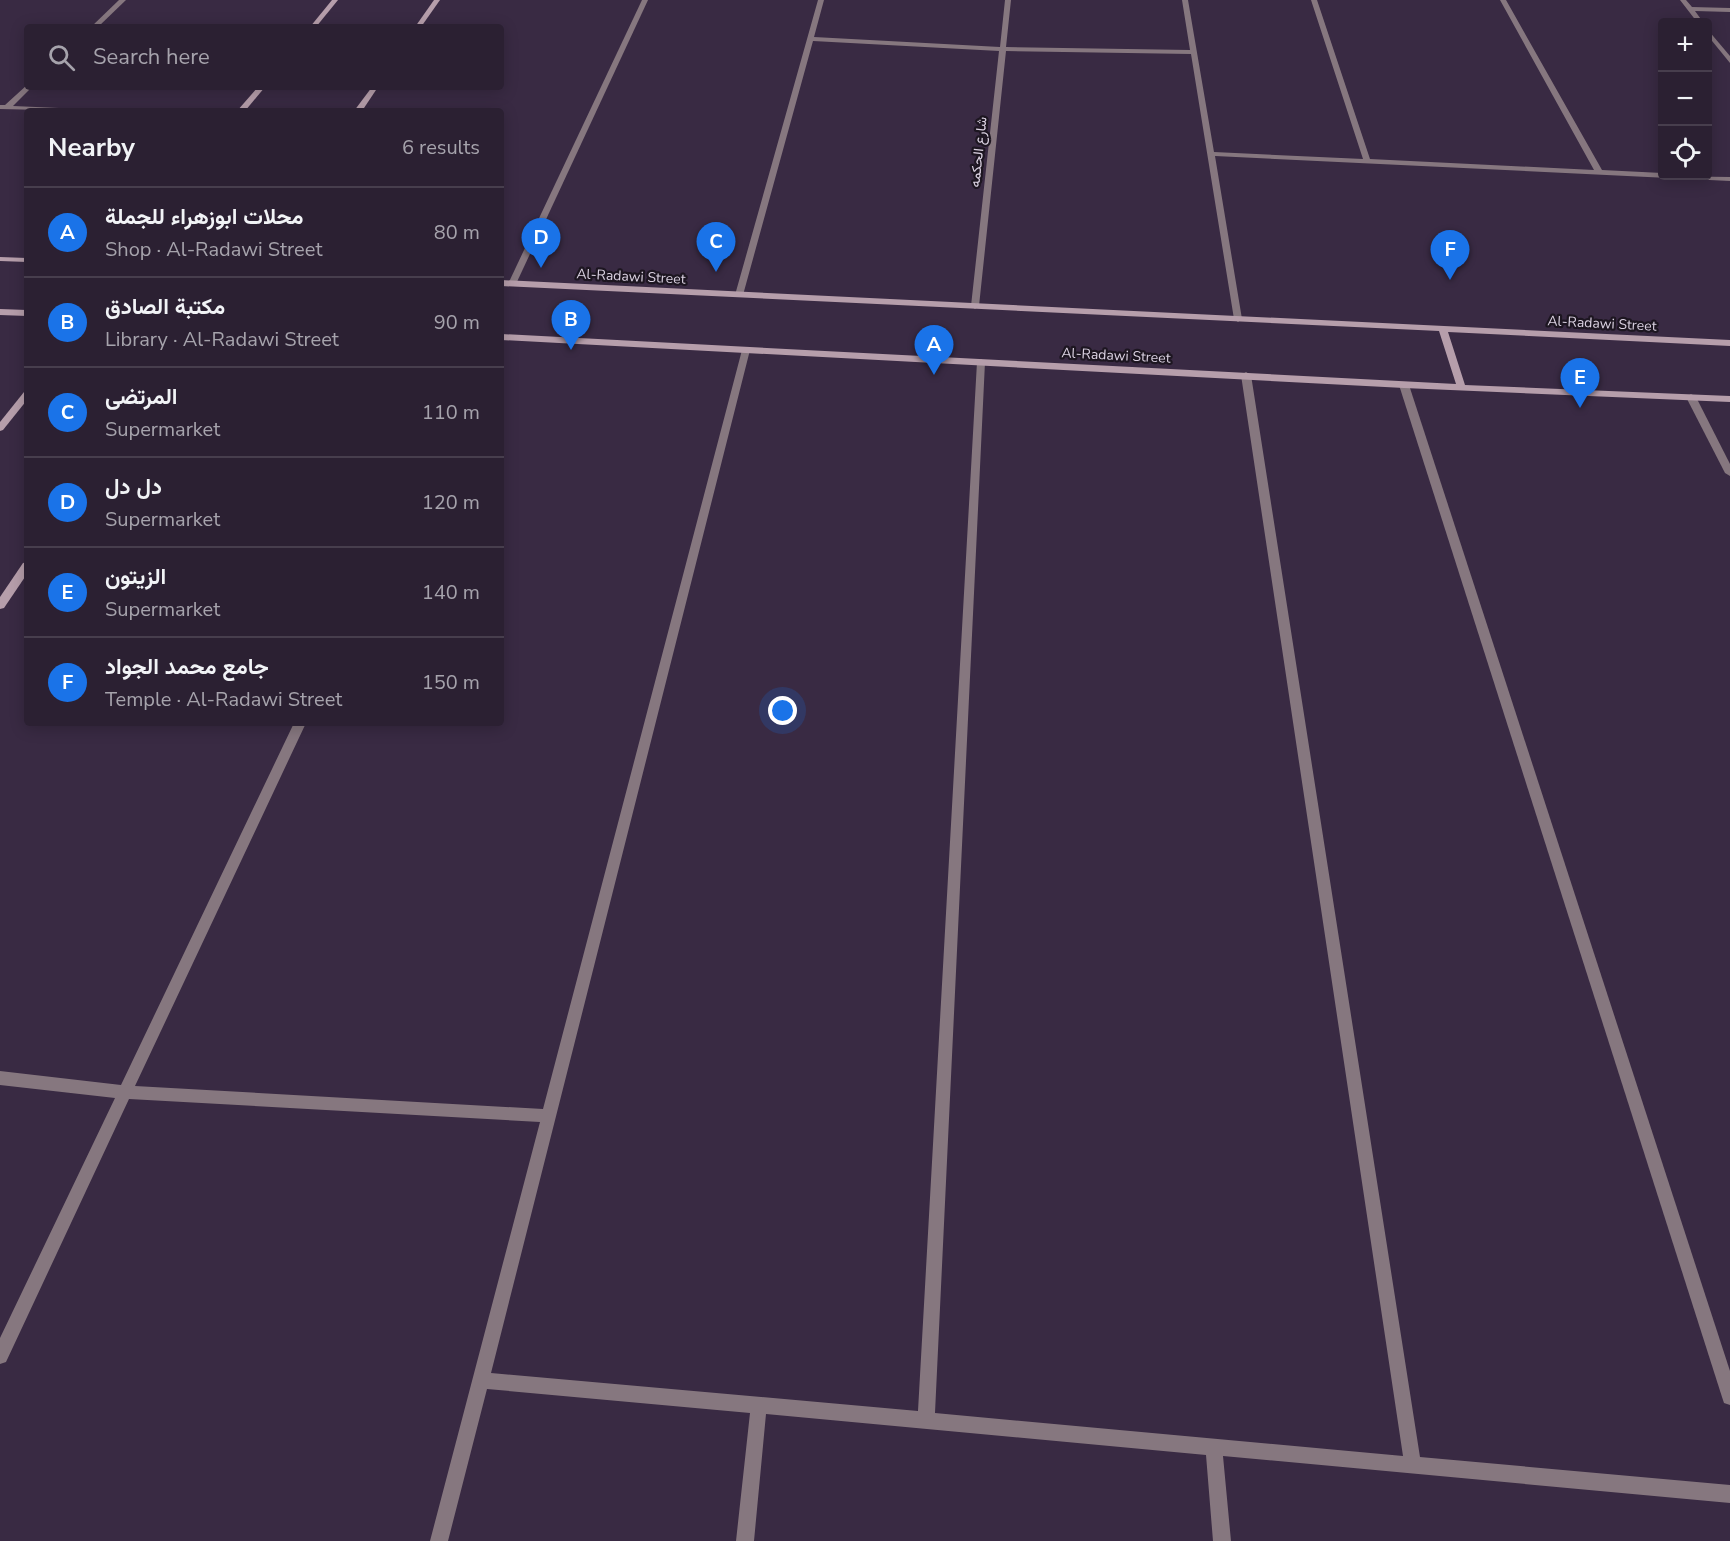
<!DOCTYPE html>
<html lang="en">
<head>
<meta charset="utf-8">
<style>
	:root { --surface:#2b2032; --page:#372d3e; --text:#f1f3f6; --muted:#a6a3ac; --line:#473e4d; --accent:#1a73e8 }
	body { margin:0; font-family:"Nunito Sans",Vazirmatn,sans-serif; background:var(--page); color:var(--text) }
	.controls { position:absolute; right:18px; top:18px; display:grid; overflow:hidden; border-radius:6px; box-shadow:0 3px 15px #0003 }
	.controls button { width:54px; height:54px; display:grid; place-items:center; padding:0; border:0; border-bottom:2px solid var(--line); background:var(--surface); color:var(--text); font:30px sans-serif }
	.you { position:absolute; left:783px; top:711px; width:21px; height:21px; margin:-15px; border:4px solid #fff; border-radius:50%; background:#1a73e8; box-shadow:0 0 0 9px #1a73e833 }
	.badge { display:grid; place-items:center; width:39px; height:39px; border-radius:50%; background:var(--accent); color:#fff; font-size:20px; font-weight:700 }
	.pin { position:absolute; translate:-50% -50px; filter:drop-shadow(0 2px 3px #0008) }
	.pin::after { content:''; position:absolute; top:32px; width:21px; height:18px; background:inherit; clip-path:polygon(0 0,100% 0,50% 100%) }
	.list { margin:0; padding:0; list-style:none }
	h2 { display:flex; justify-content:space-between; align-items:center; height:78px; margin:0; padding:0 24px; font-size:26px }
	h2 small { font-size:20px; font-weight:400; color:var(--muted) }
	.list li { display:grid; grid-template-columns:39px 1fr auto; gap:18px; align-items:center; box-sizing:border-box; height:90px; padding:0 24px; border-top:2px solid var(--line) }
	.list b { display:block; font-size:22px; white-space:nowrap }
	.list p { margin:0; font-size:20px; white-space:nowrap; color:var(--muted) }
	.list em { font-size:20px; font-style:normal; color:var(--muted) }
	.icon { flex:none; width:33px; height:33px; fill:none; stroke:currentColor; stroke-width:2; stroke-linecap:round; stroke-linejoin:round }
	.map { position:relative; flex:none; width:1730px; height:1541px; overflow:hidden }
	.search { position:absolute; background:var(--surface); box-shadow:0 3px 15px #0003; left:24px; top:24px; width:480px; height:66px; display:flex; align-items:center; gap:15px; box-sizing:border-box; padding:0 21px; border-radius:6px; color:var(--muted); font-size:22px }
	.panel { position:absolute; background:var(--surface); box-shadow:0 3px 15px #0003; left:24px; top:108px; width:480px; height:618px; border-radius:6px }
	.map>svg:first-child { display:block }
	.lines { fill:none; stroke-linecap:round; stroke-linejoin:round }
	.street { fill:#86777f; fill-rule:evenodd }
	.secondary { fill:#b69eab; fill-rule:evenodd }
	.labels { text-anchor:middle; stroke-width:4.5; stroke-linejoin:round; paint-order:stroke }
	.far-street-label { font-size:14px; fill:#dad1e1; stroke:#1d1621 }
</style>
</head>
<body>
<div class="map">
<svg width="1730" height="1541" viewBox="0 0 1730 1541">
	<rect width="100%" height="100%" fill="#392a43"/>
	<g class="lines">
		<g class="street">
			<path d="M119,0H126L98,27H91Z"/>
			<path d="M642,0H648L516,284L509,286L508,284Z"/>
			<path d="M818,0H824L814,37L1000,47L1005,0H1011L1006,47L1190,50L1182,0H1188L1214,152L1363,159L1311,0H1317L1370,159L1594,170L1500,0H1506L1602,170L1662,173V176L1730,177V181L1215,156L1242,319L1238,322L1234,319L1191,54L1006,51L979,306L975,309L971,306L999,51L813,41L743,295L736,297L735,295Z"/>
			<path d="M1680,0H1686L1692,7L1730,8V12L1695,11L1703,22H1697Z"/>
			<path d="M1708,30L1730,56V63L1708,36Z"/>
			<path d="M27,85V87H32L13,106L82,109L86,111L0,109V105H5Z"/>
			<path d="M746,347L750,350L491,1373L918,1411L977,362L981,359L985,362L935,1413L1403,1456L1241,375L1246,372L1251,375L1420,1457L1730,1485V1503L1223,1456L1231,1541H1213L1206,1455L766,1414L754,1541H736L750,1413L487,1389L448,1541H430L540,1122L129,1099L6,1362L0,1364V1338L115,1098L0,1085V1071L121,1085L294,723H306L135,1086L543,1109L742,350Z"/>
			<path d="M1404,382L1409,385L1730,1371V1405L1724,1403L1722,1397L1399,385Z"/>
			<path d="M1691,394L1696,397L1730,464V476L1725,473L1686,397Z"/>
		</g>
		<g class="secondary">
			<path d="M332,0H338L316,27H310Z"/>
			<path d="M434,0H440L421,27H415Z"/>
			<path d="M258,87H265L245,111H237Z"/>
			<path d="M372,87H378L362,111H354Z"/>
			<path d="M0,257L27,258V262L0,261Z"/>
			<path d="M501,280L1730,340V346L1448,332L1465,385L1730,396V402L1404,388L501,340V334L1456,384L1439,331L501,286Z"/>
			<path d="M0,309L27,310V316L0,315Z"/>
			<path d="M27,391V400L3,430L0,431V422L24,392Z"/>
			<path d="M27,562V574L4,608L0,609V597L23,563Z"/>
		</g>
	</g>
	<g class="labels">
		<g class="far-street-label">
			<text transform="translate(978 152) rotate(-84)" y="5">شارع الحكمه</text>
			<text transform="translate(631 276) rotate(3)" y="5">Al-Radawi Street</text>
			<text transform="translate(1602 323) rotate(3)" y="5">Al-Radawi Street</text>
			<text transform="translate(1116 355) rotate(3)" y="5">Al-Radawi Street</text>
		</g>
	</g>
</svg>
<div class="controls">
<button>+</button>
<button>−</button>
<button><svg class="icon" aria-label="locate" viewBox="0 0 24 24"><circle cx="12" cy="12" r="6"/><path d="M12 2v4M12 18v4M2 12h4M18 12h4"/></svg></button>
</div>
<div class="you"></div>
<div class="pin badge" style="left:934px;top:375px">A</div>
<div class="pin badge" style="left:571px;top:350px">B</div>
<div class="pin badge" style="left:716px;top:272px">C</div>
<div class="pin badge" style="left:541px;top:268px">D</div>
<div class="pin badge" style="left:1580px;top:408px">E</div>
<div class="pin badge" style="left:1450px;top:280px">F</div>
<div class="search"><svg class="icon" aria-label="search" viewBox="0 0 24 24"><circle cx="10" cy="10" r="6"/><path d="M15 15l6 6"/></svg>Search here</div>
<section class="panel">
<h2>Nearby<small>6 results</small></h2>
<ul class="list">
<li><span class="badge">A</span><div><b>محلات ابوزهراء للجملة</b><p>Shop · Al-Radawi Street</p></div><em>80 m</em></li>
<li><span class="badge">B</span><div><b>مكتبة الصادق</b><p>Library · Al-Radawi Street</p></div><em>90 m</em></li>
<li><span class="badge">C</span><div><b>المرتضى</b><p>Supermarket</p></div><em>110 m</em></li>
<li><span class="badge">D</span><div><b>دل دل</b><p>Supermarket</p></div><em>120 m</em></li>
<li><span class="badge">E</span><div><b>الزيتون</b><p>Supermarket</p></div><em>140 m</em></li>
<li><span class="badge">F</span><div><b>جامع محمد الجواد</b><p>Temple · Al-Radawi Street</p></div><em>150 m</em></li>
</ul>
</section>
</div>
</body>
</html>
